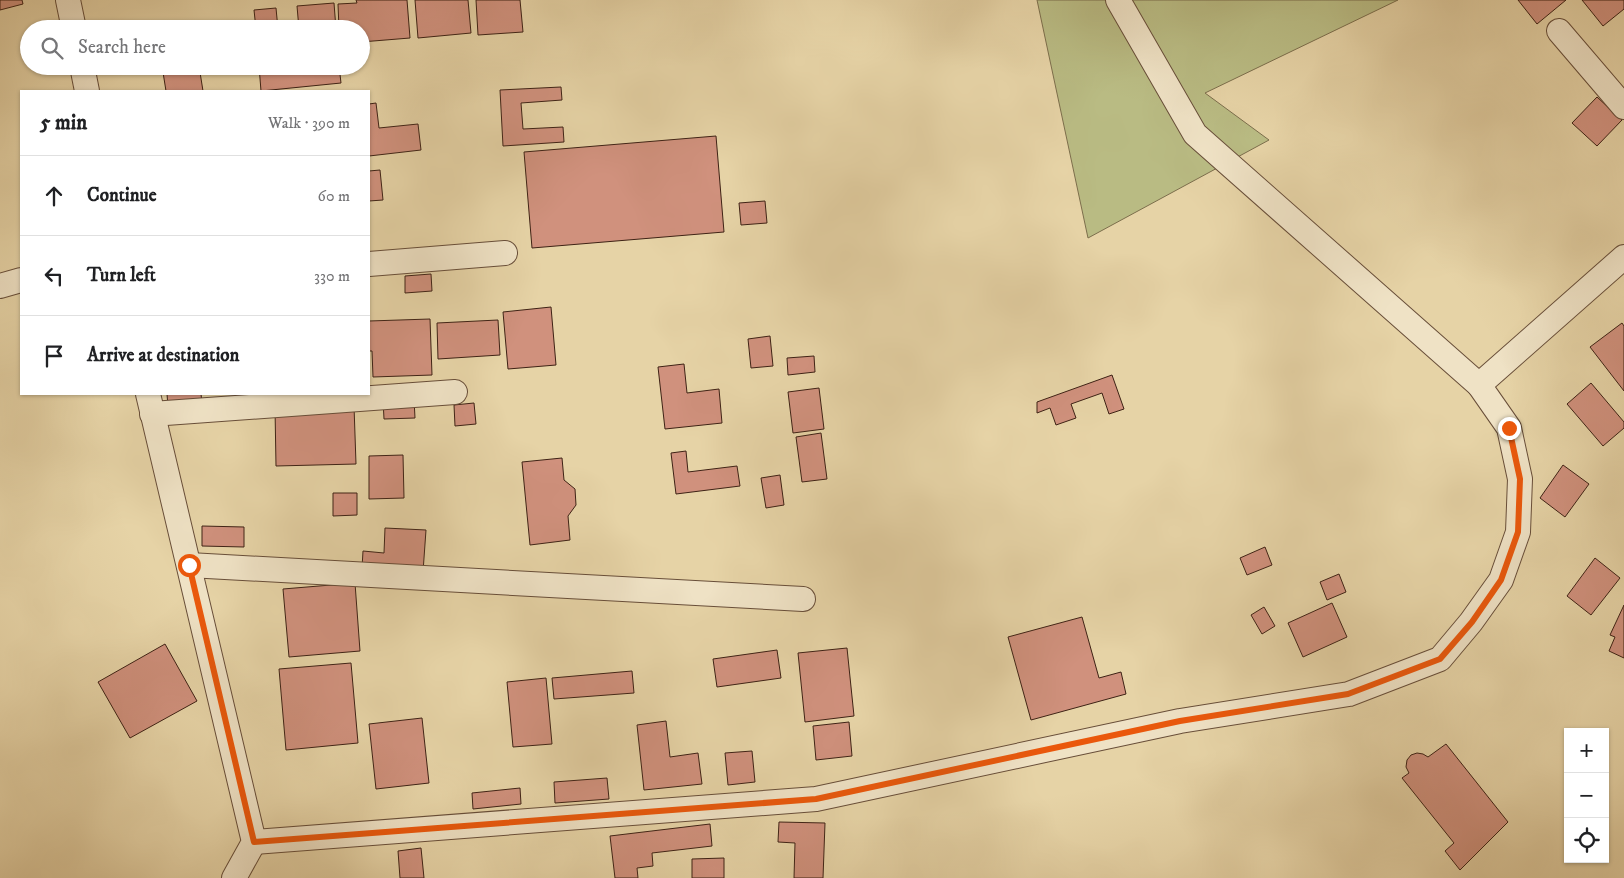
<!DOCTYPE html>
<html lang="en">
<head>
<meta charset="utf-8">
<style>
	:root { --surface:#fff; --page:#f2f2f2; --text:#202124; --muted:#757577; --line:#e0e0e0 }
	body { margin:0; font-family:"IM FELL DW Pica",serif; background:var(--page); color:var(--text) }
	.controls { position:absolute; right:15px; bottom:15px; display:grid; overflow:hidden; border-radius:0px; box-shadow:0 1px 4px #0004 }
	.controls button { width:45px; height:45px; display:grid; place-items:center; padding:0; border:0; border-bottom:1px solid var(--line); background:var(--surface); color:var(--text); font:25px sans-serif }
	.stop { position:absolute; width:15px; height:15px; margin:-11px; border:4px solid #ea580c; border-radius:50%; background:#fff }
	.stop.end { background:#ea580c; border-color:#fff; box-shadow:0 1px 5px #0008 }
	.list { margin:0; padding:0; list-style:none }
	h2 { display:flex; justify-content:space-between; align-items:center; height:65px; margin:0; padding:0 20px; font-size:21px }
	h2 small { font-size:16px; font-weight:400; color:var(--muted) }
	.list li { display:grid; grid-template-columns:32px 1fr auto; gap:15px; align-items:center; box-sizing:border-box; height:80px; padding:0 20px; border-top:1px solid var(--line) }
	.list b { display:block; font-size:19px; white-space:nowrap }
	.list em { font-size:16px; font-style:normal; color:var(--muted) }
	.icon { flex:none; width:28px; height:28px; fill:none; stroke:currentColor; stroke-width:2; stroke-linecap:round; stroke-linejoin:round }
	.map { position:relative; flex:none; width:1624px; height:878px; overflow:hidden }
	.search { position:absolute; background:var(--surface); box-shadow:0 1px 4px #0004; left:20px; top:20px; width:350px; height:55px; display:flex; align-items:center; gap:12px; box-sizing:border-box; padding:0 18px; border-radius:28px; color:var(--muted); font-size:19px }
	.panel { position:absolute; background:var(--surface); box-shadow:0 1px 4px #0004; left:20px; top:90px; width:350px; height:305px; border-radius:0px }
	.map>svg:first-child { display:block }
	.green { fill:#b9bb83; stroke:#7c6e4c }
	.building { fill:#d0917d; stroke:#3e2215 }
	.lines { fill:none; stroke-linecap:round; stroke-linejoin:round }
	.minor-casing { stroke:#684e39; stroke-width:26 }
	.minor { stroke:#efe2c5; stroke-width:24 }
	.route { stroke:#ea580c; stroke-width:6 }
</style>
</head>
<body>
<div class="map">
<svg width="1624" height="878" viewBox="0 0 1624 878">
	<rect width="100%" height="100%" fill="#e6d3a6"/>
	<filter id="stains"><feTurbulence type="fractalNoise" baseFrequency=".004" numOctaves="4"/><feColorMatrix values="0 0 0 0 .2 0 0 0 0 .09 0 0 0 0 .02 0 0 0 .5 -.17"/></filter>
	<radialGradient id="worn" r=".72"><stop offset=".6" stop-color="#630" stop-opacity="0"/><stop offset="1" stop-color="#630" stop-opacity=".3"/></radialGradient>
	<path class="green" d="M1037,0H1398L1205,93L1269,140L1088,238Z"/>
	<g class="building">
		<path d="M0,0H22L23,4L0,10Z"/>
		<path d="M356,0H407L410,38L361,42V29H339L338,4L357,3Z"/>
		<path d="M415,0H468L471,33L418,38Z"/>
		<path d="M476,0H520L523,32L478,35Z"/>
		<path d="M1518,0H1566L1537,24Z"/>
		<path d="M1582,0H1624V9L1603,26Z"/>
		<path d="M334,3L336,29H299L297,6Z"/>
		<path d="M276,8L278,29H256L254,10Z"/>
		<path d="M162,66H199L203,91H166Z"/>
		<path d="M259,66H339L341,83L261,91Z"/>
		<path d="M561,87L562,100L521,103L523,129L563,127L564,142L503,146L500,90Z"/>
		<path d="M1597,97L1622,120L1597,146L1572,123Z"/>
		<path d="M376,103L379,128L418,124L421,150L369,156V104Z"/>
		<path d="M716,136L724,232L532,248L524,152Z"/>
		<path d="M380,170L383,200L369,201V171Z"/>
		<path d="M765,201L767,223L741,225L739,203Z"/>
		<path d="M431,274L432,291L405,293V276Z"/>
		<path d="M551,307L556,365L508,369L503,312Z"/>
		<path d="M430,319L432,375L373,377L372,351H369V321Z"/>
		<path d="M498,320L500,355L438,359L437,323Z"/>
		<path d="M1622,323L1624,326V391L1590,347Z"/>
		<path d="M770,336L773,366L751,368L748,339Z"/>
		<path d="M814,356L815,372L788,375L787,358Z"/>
		<path d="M684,364L687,393L719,389L722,423L665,429L658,367Z"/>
		<path d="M1112,375L1124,409L1109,414L1102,393L1071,404L1076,418L1056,425L1050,408L1037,413V402Z"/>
		<path d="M1591,383L1624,422V428L1603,446L1567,404Z"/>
		<path d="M819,388L824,429L793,433L788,392Z"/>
		<path d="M167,394H201L202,403L168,407Z"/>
		<path d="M414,399L415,418L384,419L383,400Z"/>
		<path d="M474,403L476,424L455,426L454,405Z"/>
		<path d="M354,406L356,464L276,466L275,408Z"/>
		<path d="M821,433L827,479L802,482L796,437Z"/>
		<path d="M686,451L688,472L737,466L740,486L676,494L671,453Z"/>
		<path d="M403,455L404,498L369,499V456Z"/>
		<path d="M562,458L564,480L575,489L576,505L568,516L570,540L530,545L522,462Z"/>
		<path d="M1563,465L1589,484L1565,517L1540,498Z"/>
		<path d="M780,475L784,505L766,508L761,478Z"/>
		<path d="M333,493H357V515L333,516Z"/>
		<path d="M202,526L244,527V547L202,546Z"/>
		<path d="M385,528L426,530L423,572L362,568L363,551L384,553Z"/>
		<path d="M1265,547L1272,565L1247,575L1240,558Z"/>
		<path d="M1595,558L1620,578L1591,615L1567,596Z"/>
		<path d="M1339,574L1346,592L1327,600L1320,582Z"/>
		<path d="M355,583L360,651L289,657L283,589Z"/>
		<path d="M1332,603L1347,637L1303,657L1288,623Z"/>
		<path d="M1624,605V658L1609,651L1615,637L1610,635Z"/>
		<path d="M1264,607L1275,626L1262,634L1251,615Z"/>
		<path d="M1082,617L1099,678L1121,672L1126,694L1031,720L1008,637Z"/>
		<path d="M165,644L197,701L130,738L98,682Z"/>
		<path d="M847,648L854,716L805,722L798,653Z"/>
		<path d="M777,650L781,678L717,687L713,659Z"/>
		<path d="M351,663L358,743L286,750L279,669Z"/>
		<path d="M632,671L634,693L554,699L552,678Z"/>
		<path d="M546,678L552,744L513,747L507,682Z"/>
		<path d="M422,718L429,783L376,789L369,724Z"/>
		<path d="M666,721L670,757L698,753L702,784L644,790L637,725Z"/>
		<path d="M849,722L852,756L816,760L813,726Z"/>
		<path d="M1446,744L1508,822L1460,870L1445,851L1454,843L1402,778L1409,773L1406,767L1407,760L1411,755L1417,753L1423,754L1428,757Z"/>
		<path d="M752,751L755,782L728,785L725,753Z"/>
		<path d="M607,778L609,799L555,803L554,782Z"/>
		<path d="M520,788L521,804L473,809L472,793Z"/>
		<path d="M779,822L825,823L823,878H794L795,843L778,842Z"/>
		<path d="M710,824L712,846L652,853L653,866L637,868L638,878H615L610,836Z"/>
		<path d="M421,848L424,878H400L398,851Z"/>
		<path d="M724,858V878H692V859Z"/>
	</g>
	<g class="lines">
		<g class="minor-casing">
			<g id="minor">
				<path d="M68,0L74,29"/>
				<path d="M1118,0L1195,134L1479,385"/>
				<path d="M1559,31L1624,107"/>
				<path d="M82,66L87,91"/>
				<path d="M369,264L505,253"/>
				<path d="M0,286L21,280"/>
				<path d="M148,394L254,842L234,878"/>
				<path d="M152,414L455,392"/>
				<path d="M189,565L803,599"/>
				<path d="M254,842L816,799L1180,721L1349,694L1440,659L1471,622L1501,580L1518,532L1520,479L1509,428L1479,385L1624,257"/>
			</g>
		</g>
		<use href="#minor" class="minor"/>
	</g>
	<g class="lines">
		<path class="route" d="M189,565L254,842L816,799L1180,721L1348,694L1440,659L1472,622L1501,580L1518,532L1520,479L1509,428"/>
	</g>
	<rect width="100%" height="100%" filter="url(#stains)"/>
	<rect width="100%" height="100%" fill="url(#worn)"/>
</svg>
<div class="controls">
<button>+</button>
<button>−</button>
<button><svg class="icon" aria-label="locate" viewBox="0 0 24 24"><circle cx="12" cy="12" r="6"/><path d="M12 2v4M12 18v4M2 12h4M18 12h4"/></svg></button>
</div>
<div class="stop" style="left:189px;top:565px"></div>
<div class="stop end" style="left:1509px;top:428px"></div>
<div class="search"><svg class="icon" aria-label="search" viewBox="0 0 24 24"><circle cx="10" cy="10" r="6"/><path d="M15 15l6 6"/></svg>Search here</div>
<section class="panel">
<h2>5 min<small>Walk · 390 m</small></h2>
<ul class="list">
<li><svg class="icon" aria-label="ahead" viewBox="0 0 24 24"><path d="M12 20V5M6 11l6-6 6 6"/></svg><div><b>Continue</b></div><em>60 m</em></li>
<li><svg class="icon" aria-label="left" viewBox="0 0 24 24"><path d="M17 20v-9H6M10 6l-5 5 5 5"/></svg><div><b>Turn left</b></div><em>330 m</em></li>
<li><svg class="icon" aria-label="arrive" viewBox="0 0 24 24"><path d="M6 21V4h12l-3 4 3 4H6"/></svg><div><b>Arrive at destination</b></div></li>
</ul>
</section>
</div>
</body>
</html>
